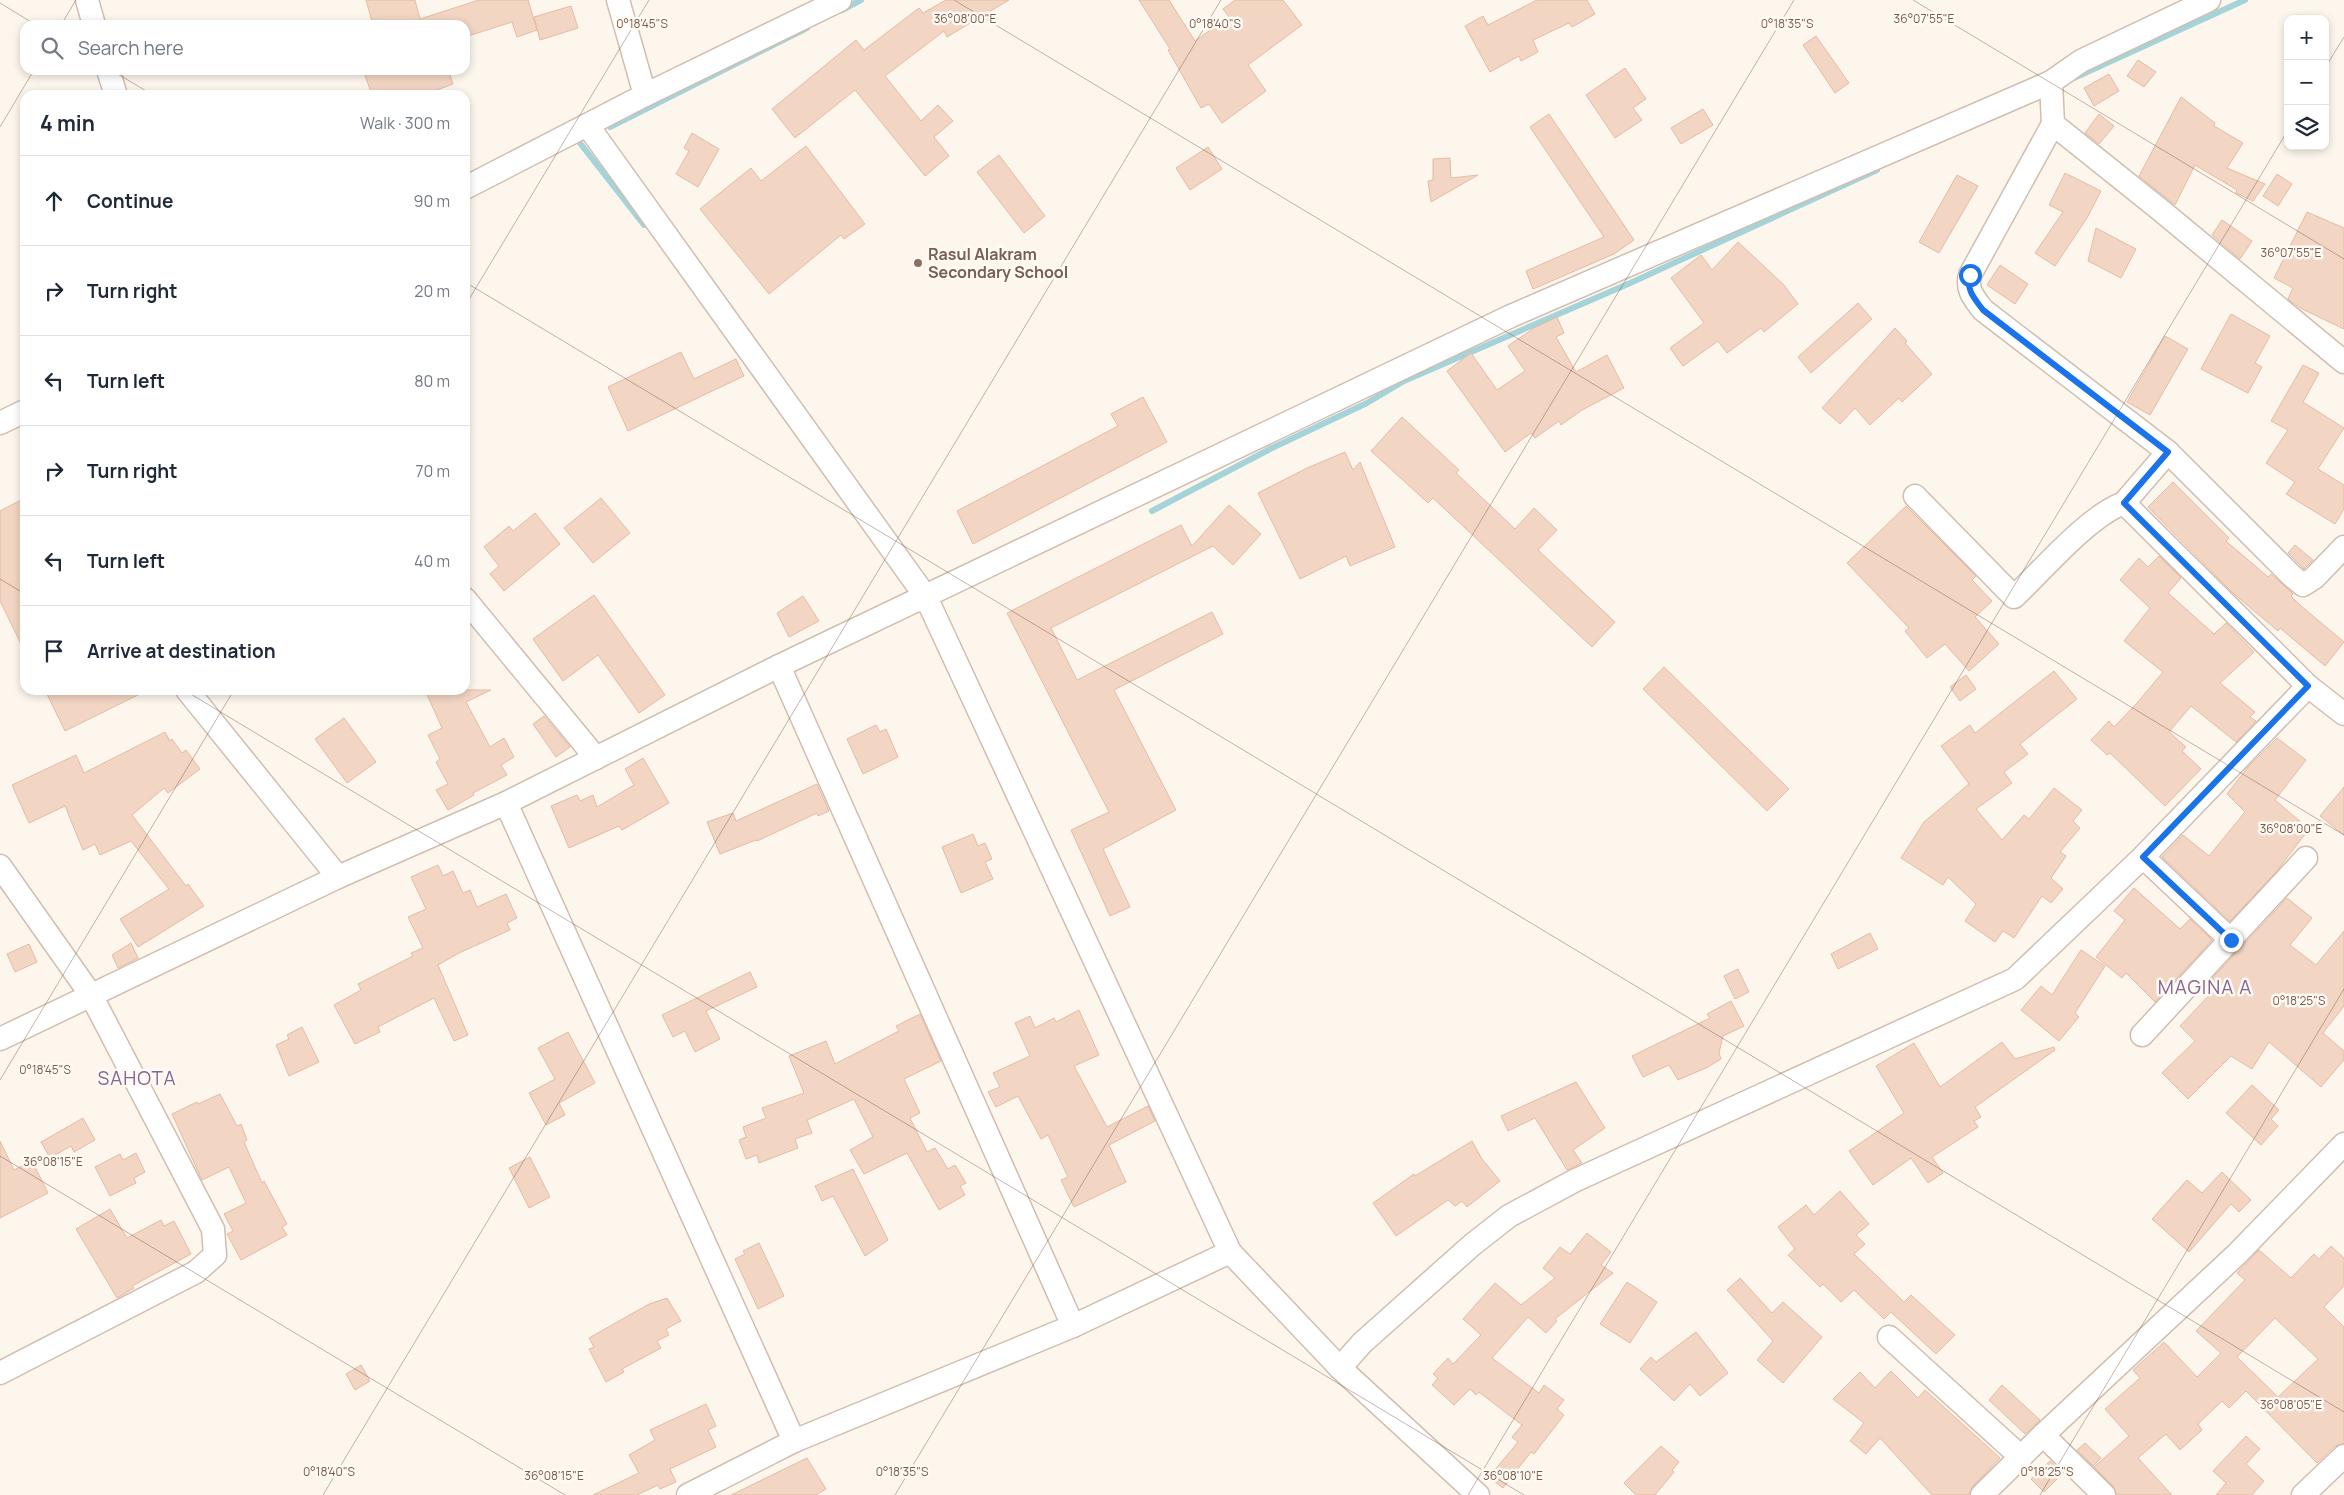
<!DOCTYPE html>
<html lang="en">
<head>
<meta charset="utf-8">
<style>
	:root { --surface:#fff; --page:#f6f6f7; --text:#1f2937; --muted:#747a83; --line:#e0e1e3 }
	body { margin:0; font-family:Manrope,sans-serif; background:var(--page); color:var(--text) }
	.controls { position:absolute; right:15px; top:15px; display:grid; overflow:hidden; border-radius:10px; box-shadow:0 2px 8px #0003 }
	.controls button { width:45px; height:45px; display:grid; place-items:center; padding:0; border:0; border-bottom:1px solid var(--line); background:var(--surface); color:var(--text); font:25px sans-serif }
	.stop { position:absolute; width:15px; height:15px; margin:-11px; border:4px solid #1a73e8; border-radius:50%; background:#fff }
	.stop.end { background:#1a73e8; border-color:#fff; box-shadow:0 1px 5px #0008 }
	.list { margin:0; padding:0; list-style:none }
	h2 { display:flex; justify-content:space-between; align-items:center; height:65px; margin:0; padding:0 20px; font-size:21px }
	h2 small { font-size:16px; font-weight:400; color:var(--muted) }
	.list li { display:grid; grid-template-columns:32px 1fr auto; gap:15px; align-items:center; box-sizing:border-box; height:90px; padding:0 20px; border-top:1px solid var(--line) }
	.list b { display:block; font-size:19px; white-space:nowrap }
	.list em { font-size:16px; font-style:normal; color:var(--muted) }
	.icon { flex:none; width:28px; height:28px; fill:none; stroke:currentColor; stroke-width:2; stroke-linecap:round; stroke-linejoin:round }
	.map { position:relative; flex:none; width:2344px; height:1495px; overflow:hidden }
	.search { position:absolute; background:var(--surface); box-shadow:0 2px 8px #0003; left:20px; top:20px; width:450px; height:55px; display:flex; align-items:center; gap:12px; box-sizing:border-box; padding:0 18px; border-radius:15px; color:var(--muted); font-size:19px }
	.panel { position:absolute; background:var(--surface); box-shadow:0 2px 8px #0003; left:20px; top:90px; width:450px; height:605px; border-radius:15px }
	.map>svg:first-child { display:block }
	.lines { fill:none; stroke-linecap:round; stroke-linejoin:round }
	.stream { stroke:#a5d3da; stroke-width:6 }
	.building { fill:#f3d5c3; stroke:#e6bba3; fill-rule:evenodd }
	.street-casing { stroke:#d1beb0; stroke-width:25 }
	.street { stroke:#fff; stroke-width:22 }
	.route { stroke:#1a73e8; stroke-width:6 }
	.ticks { fill:none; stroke:#7a5c4d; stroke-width:1; stroke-opacity:0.45 }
	.education-dot { fill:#8d6e63; stroke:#fffaf3; stroke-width:2 }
	.labels { text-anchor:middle; stroke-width:5; stroke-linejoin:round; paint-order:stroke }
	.education-label { font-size:16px; font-weight:bold; fill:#785e54; stroke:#fffaf3; text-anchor:start }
	.quarter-label { font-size:19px; letter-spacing:1px; fill:#846695; stroke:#fffaf3 }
	.ticks-label { font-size:12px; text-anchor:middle; fill:#7a5c4d; stroke:#fffaf3; stroke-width:5; stroke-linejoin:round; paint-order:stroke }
</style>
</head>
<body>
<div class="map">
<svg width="2344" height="1495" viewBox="0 0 2344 1495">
	<rect width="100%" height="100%" fill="#fdf6ec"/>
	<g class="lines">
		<g class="stream">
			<path d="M842,10L861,0"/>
			<path d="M2074,78L2245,0"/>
			<path d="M610,127L807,28"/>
			<path d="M580,143L644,225"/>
			<path d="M1152,511L1272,448L1367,403L1404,381L1628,284L1877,170"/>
		</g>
	</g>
	<g class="building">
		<path d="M366,0H415L420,19L479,0H528L537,30L517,37L512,22L465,37V25H373Z"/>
		<path d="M946,0H1009L947,37L944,31L885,76L921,121L938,105L953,121L934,137L949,156L925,176L855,90L795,138L772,109L856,40L864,50L919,8L923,13Z"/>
		<path d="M1139,0H1169L1195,41L1229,17L1223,9L1235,0H1283L1302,25L1248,65L1266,91L1222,123L1209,104L1201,108L1168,50L1170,49Z"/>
		<path d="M1537,0H1587L1595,14L1572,27L1569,23L1533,40L1538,52L1521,61L1519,56L1490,72L1465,26L1483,16L1488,25Z"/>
		<path d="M571,6L578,28L540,40L534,17Z"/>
		<path d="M1816,36L1849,83L1835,93L1803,45Z"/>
		<path d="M2138,60L2156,72L2144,87L2127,76Z"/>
		<path d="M1625,68L1646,99L1633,108L1642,120L1615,138L1586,95Z"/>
		<path d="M363,70H448L453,84L423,95H372Z"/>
		<path d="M2109,74L2119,91L2094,106L2084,88Z"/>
		<path d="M2181,97L2215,123L2214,126L2243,143L2227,168L2265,184L2253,201L2236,193L2237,190L2195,165L2175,205L2139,176Z"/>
		<path d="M1703,109L1713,125L1681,144L1671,128Z"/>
		<path d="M1549,114L1634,240L1614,254L1533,289L1526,271L1604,237L1530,127Z"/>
		<path d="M2099,114L2114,126L2099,144L2085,133Z"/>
		<path d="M692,133L719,149L698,187L676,174L689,151L684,148Z"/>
		<path d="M806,146L865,224L844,239L841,235L769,294L700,209L751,168L761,181Z"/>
		<path d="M1208,147L1222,169L1190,190L1176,168Z"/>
		<path d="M999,155L1045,216L1024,233L977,172Z"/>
		<path d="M1450,158L1451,178L1478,175L1431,202L1428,181L1433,180V159Z"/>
		<path d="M2065,173L2101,191L2087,218L2055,266L2035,253L2063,212L2049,205Z"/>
		<path d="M2277,174L2292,184L2278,206L2263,196Z"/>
		<path d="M1957,175L1978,186L1939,253L1919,242Z"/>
		<path d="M2307,212L2344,228V329L2300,308L2288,299L2293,288L2274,278Z"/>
		<path d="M2222,220L2252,241L2240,259L2212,235Z"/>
		<path d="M2096,228L2136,249L2121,278L2088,261Z"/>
		<path d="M1738,242L1784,285L1798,304L1764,332L1761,328L1727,353L1718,341L1683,366L1670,348L1704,323L1671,278L1701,255L1712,270Z"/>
		<path d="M2000,265L2028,284L2015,304L1987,285Z"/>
		<path d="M1858,303L1872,319L1811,373L1798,357Z"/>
		<path d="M2231,314L2270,336L2255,363L2262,367L2248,393L2201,369Z"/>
		<path d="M1557,317L1564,333L1556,337L1576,372L1607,355L1624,388L1582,410L1561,425L1559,421L1535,438L1531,433L1505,452L1447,371L1471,353L1497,390L1525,371L1508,346L1534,328Z"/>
		<path d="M1895,328L1907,341L1905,343L1932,374L1902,402L1899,398L1870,425L1855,408L1840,424L1822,408Z"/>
		<path d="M2165,336L2188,349L2150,415L2127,402Z"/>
		<path d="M681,352L694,379L736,359L744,376L628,431L608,387Z"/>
		<path d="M2303,365L2319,373L2303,402L2344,428L2318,469L2344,485V509L2335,524L2286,494L2295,482L2266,463L2288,430L2271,421Z"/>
		<path d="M1143,397L1167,442L973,544L957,511L1118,426L1111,414Z"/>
		<path d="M1402,417L1459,470L1456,473L1515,529L1534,508L1557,530L1538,550L1615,622L1592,647L1433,498L1428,503L1371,451Z"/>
		<path d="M1345,452L1353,470L1360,462L1395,547L1350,566L1346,556L1300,579L1258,493L1307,468Z"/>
		<path d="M2173,482L2229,538L2226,541L2268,577L2271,574L2293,594L2291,596L2300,605L2344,642L2325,666L2280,628L2278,631L2234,594L2148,507Z"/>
		<path d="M25,498V652L0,601V511Z"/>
		<path d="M601,498L630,533L593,563L564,528Z"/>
		<path d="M1229,505L1261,534L1233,565L1213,546L1051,628L1077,680L1212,612L1223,634L1114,690L1176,810L1103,849L1130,907L1110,916L1071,830L1109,812L1007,613L1181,525L1192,546Z"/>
		<path d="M1906,506L1976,576L1972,580L1992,601L1975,617L1999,644L1969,671L1945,644L1927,658L1905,631L1909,628L1847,563Z"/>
		<path d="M535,513L560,544L504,591L490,574L499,566L484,547L509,526L513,531Z"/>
		<path d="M2295,545L2313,560L2304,569L2288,553Z"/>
		<path d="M2159,556L2181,578L2168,593L2214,634L2226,623L2254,652L2220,683L2255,712L2250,717L2256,721L2236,742L2191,706L2169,732L2186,747L2182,751L2201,769L2165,806L2110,753L2107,755L2091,740L2109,721L2114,727L2137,703L2163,672L2124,641L2150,608L2120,580L2139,558L2148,567Z"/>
		<path d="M594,595L665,695L639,713L598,655L563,681L533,639Z"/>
		<path d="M803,596L819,621L789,637L777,613Z"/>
		<path d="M1664,667L1789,789L1767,811L1643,689Z"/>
		<path d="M2054,671L2077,699L2020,744L2028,754L2004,772L2012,783L1976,809L2002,840L2024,815L2029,819L2054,788L2082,810L2073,821L2080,828L2060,852L2066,856L2051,878L2063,889L2051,903L2042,896L2014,938L2003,931L1995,942L1965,921L1976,904L1948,877L1943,885L1901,858L1924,822L1969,784L1941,746L1970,725L1975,733Z"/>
		<path d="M1966,675L1976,689L1960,701L1950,687Z"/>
		<path d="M45,690H148L65,731Z"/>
		<path d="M425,690H491L466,702L490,747L504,738L514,757L501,765L507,775L473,793L474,795L448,810L436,790L448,784L436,762L440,759L428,735L442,728Z"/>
		<path d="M544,716L570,747L556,757L533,724Z"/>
		<path d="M344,718L376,762L347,783L315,739Z"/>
		<path d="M876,725L880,732L886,729L898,757L863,774L847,739Z"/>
		<path d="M165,732L170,741L172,739L182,753L186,750L200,769L168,793L164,788L132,815L186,886L188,884L204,906L138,947L120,919L169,889L131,841L100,855L95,844L83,850L65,806L29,823L12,785L76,755L84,773Z"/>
		<path d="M2277,738L2306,760L2275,800L2309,829L2276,872L2230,921L2162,857L2183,835L2209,856L2245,812L2227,794L2248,767Z"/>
		<path d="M643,758L669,803L622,830L619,826L569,848L551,806L577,795L580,801L593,795L597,807L634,785L625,769Z"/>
		<path d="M817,784L829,811L818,816L817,813L757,841L756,840L720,854L707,822L733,813L736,821Z"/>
		<path d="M2344,787V835L2320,816Z"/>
		<path d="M973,834L978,846L985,843L992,859L985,862L993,879L961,893L942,847Z"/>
		<path d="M438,865L443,876L453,871L463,893L470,890L477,907L506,894L517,918L507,923L510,930L459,953L438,965L468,1035L454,1041L434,998L378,1027L380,1032L355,1044L334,1005L361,990L358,984L413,956L411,953L423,948L408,917L426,909L411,877Z"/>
		<path d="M2134,888L2180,929L2190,919L2212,940L2155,1002L2126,973L2122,978L2096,957L2125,920L2114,911Z"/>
		<path d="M2287,898L2312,918L2290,945L2316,965L2344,931V1006L2323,1033L2344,1051V1060L2321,1087L2269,1042L2252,1069L2231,1056L2188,1099L2162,1073L2195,1041L2180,1026L2215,989L2208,983Z"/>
		<path d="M1870,933L1878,949L1838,969L1831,954Z"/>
		<path d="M131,943L138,958L118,968L112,955Z"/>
		<path d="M29,944L37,962L15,972L7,954Z"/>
		<path d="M2081,950L2105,966L2075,1013L2079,1017L2059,1041L2021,1010L2041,986L2052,995Z"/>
		<path d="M1738,969L1749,992L1735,999L1724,976Z"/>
		<path d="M750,972L757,987L706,1011L720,1039L695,1052L685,1031L673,1037L662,1015Z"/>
		<path d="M1731,1001L1744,1026L1723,1036L1719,1053L1721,1059L1708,1067L1678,1080L1669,1065L1643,1077L1632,1056L1710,1018L1707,1014Z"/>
		<path d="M1079,1010L1099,1055L1074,1066L1107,1127L1148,1106L1155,1121L1109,1145L1126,1182L1074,1207L1061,1180L1068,1177L1048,1135L1041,1139L1018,1096L996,1107L988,1092L1000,1087L993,1073L1030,1056L1015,1023L1030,1016L1035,1028L1054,1018L1056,1022Z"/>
		<path d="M920,1014L941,1061L904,1079L920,1113L910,1118L927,1152L935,1148L948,1169L955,1165L966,1183L960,1186L965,1195L939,1210L907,1153L864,1174L850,1150L873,1137L854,1099L807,1120L812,1133L795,1139L798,1148L759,1163L757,1155L746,1159L739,1140L746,1137L743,1127L766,1118L762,1108L804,1093L789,1056L826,1041L835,1064L899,1031L896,1026Z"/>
		<path d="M302,1027L319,1062L289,1076L276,1045L289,1039L287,1035Z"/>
		<path d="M568,1032L595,1083L559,1103L565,1115L546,1125L529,1093L555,1079L538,1048Z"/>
		<path d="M2002,1042L2015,1059L2054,1047L2055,1050L1975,1107L1981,1117L1974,1121L1978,1127L1932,1157L1943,1173L1928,1183L1911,1158L1873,1185L1849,1151L1904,1113L1876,1066L1914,1043L1940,1087Z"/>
		<path d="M1576,1082L1605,1128L1573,1150L1582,1163L1567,1170L1535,1118L1508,1131L1501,1116Z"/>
		<path d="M2252,1085L2279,1110L2271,1119L2278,1126L2261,1145L2226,1113Z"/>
		<path d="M220,1094L237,1126L241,1124L247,1140L244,1142L262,1183L264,1181L287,1224L282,1227L287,1235L241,1260L227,1234L233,1231L224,1214L246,1203L229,1167L202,1180L172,1114L197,1102L198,1104Z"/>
		<path d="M83,1118L95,1140L74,1152L71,1146L50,1158L41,1142Z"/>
		<path d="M0,1141L14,1170L32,1161L48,1193L0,1218Z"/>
		<path d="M1472,1141L1482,1159L1500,1181L1467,1207L1462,1201L1455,1206L1448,1200L1396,1236L1373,1203L1414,1174L1415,1176Z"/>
		<path d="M136,1153L145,1172L134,1178L136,1183L110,1196L95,1167L120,1154L123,1160Z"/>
		<path d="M530,1157L550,1197L529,1208L509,1168Z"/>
		<path d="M853,1169L888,1240L865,1256L833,1196L822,1201L815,1186Z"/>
		<path d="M2222,1172L2251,1200L2239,1212L2231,1204L2189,1252L2152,1219L2187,1180L2202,1193Z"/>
		<path d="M1840,1191L1869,1224L1856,1235L1865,1244L1854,1254L1904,1302L1911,1295L1955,1335L1936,1354L1891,1312L1884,1319L1854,1290L1841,1302L1823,1284L1820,1287L1788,1255L1795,1249L1778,1227L1806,1205L1814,1215Z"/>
		<path d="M110,1209L127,1238L161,1220L164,1226L174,1221L191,1254L132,1286L134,1288L117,1298L76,1229Z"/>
		<path d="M1587,1233L1611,1252L1601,1265L1613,1273L1555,1319L1557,1321L1546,1333L1528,1317L1492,1358L1539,1393L1544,1385L1564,1400L1557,1409L1564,1415L1534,1454L1531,1452L1503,1488L1489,1477L1518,1442L1512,1437L1522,1425L1479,1392L1476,1395L1470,1389L1454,1405L1432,1385L1438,1378L1433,1374L1448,1358L1453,1364L1481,1335L1463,1319L1495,1283L1521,1305L1555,1278L1543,1268L1560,1247L1570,1254Z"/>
		<path d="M759,1243L784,1296L758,1309L735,1259L745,1254L743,1251Z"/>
		<path d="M2331,1246L2344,1258V1286L2324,1307L2344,1327V1443L2335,1446L2317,1463L2246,1391L2229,1408L2222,1401L2198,1424L2202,1430L2180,1450L2166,1434L2138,1458L2172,1495H2117L2113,1486L2094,1467L2129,1436L2105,1409L2140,1378L2133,1370L2164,1342L2197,1377L2221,1353L2196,1331L2245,1280L2237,1273L2259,1250L2291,1278L2314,1254L2319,1259ZM2275,1318L2318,1359L2278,1397L2237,1357Z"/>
		<path d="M1740,1278L1772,1313L1783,1302L1822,1337L1783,1383L1757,1360L1773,1341L1727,1290Z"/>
		<path d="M1627,1282L1657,1302L1630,1343L1600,1324Z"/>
		<path d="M667,1298L681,1321L666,1329L669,1335L657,1341L661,1348L622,1369L624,1372L606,1382L589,1349L594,1347L589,1338L649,1304Z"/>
		<path d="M1696,1332L1728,1373L1700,1396L1690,1384L1674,1401L1640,1369L1651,1357L1656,1362Z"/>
		<path d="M361,1365L370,1381L355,1390L346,1374Z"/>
		<path d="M1891,1371L1918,1398L1925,1390L2000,1458L1973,1486L1969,1495H1932L1880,1438L1866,1454L1850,1441L1864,1423L1833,1399L1860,1372L1875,1388Z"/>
		<path d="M2002,1385L2040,1420L2025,1434L1989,1400Z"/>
		<path d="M706,1404L716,1426L708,1430L716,1447L670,1469L676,1482L660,1489L658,1485L637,1495H593L639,1473L629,1455L655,1440L650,1430Z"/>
		<path d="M2246,1436L2260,1449L2246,1464L2264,1481L2252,1495H2216L2226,1483L2213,1471Z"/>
		<path d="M2085,1443L2101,1458L2093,1466L2077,1450Z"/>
		<path d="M1661,1446L1679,1462L1672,1470L1674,1472L1655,1495H1636L1624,1483Z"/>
		<path d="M807,1458L826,1489L816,1495H731Z"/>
		<path d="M2050,1461L2063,1473L2044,1492L2031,1479Z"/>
	</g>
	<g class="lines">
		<g class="street-casing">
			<g id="street">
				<path d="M87,0L94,25"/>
				<path d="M618,0L645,95"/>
				<path d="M108,70L116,95"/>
				<path d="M2051,82L2053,124L2158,208L2344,362"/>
				<path d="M2053,124L1970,275C1966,290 1974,298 1983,310L2168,452L2292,576L2303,585L2314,578L2344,547"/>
				<path d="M588,126L926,597L1230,1252L1340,1368L1478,1495"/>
				<path d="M465,188L645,95L840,0"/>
				<path d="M0,423L25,411"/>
				<path d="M1915,496L2014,597C2043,570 2088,516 2124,503L2308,686L2344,714"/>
				<path d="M2124,503L2168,452"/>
				<path d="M465,599L596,758"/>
				<path d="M779,666L1073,1326"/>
				<path d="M187,690L338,877"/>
				<path d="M506,803L794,1441"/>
				<path d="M2143,857L2231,940"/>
				<path d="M0,866L91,995L213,1229L215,1255L196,1272L0,1373"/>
				<path d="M2142,1035L2306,858"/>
				<path d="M0,1039L338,877L506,803L779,666L1511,316L2051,82L2081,61L2209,0"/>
				<path d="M1889,1337L2021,1457"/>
				<path d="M1340,1368L1362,1343L1472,1245L1509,1216L1574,1181L2015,979L2143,857L2308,686"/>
				<path d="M2043,1435L2104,1495"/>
				<path d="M688,1495L794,1441L1073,1326L1230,1252"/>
				<path d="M1982,1495L2043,1435L2237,1254L2344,1144"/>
				<path d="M2303,1495L2344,1456"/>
			</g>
		</g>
		<use href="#street" class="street"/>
	</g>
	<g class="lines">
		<path class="route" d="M1970,275C1966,290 1974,298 1983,310L2168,452L2124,503L2308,686L2143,857L2231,940"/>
	</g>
	<path class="ticks" d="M954,0L2344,835M1913,0L2344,259M0,3L36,25M61,25L76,0M2325,68L2344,37M111,70L153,95M0,127L34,70M465,282L2344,1412M465,306L649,0M0,579L25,594M184,690L1524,1495M0,1080L234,690M0,1156L565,1495M323,1495L1221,0M895,1495L1794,0M1468,1495L2288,130M2040,1495L2344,989"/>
	<circle class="education-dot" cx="918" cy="263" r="5"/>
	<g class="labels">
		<g class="education-label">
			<text x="928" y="260">Rasul Alakram<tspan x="928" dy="18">Secondary School</tspan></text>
		</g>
		<g class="quarter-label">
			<text x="2205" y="994">MAGINA A</text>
			<text x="137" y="1085">SAHOTA</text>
		</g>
	</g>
	<g class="ticks-label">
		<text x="965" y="23">36°08'00"E</text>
		<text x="1924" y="23">36°07'55"E</text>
		<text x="1215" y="28">0°18'40"S</text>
		<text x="642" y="28">0°18'45"S</text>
		<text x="1787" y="28">0°18'35"S</text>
		<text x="2291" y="257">36°07'55"E</text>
		<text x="2291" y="833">36°08'00"E</text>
		<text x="2299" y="1005">0°18'25"S</text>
		<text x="45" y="1074">0°18'45"S</text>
		<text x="53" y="1166">36°08'15"E</text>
		<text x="2291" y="1409">36°08'05"E</text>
		<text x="329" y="1476">0°18'40"S</text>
		<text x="902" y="1476">0°18'35"S</text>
		<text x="2047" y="1476">0°18'25"S</text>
		<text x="554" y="1480">36°08'15"E</text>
		<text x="1513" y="1480">36°08'10"E</text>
	</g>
</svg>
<div class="controls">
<button>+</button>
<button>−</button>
<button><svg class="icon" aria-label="layers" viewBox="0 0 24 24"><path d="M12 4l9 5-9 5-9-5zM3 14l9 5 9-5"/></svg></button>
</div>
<div class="stop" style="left:1970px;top:275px"></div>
<div class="stop end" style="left:2231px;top:940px"></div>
<div class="search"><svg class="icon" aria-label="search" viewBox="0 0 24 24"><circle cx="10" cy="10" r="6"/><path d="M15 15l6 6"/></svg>Search here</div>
<section class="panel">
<h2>4 min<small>Walk · 300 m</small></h2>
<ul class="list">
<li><svg class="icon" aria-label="ahead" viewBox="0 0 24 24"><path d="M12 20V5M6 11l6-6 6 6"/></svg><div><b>Continue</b></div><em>90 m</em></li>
<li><svg class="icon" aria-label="right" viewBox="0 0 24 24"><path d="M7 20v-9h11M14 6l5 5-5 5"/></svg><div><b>Turn right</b></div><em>20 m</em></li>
<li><svg class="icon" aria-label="left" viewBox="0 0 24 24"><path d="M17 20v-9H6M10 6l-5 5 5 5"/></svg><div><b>Turn left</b></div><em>80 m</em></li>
<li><svg class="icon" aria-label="right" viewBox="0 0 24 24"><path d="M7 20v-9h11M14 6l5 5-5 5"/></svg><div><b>Turn right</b></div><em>70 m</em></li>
<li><svg class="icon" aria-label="left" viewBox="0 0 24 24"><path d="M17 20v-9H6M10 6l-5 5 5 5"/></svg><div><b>Turn left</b></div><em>40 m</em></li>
<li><svg class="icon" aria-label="arrive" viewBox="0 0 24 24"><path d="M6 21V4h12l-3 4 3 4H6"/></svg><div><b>Arrive at destination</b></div></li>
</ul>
</section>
</div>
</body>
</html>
